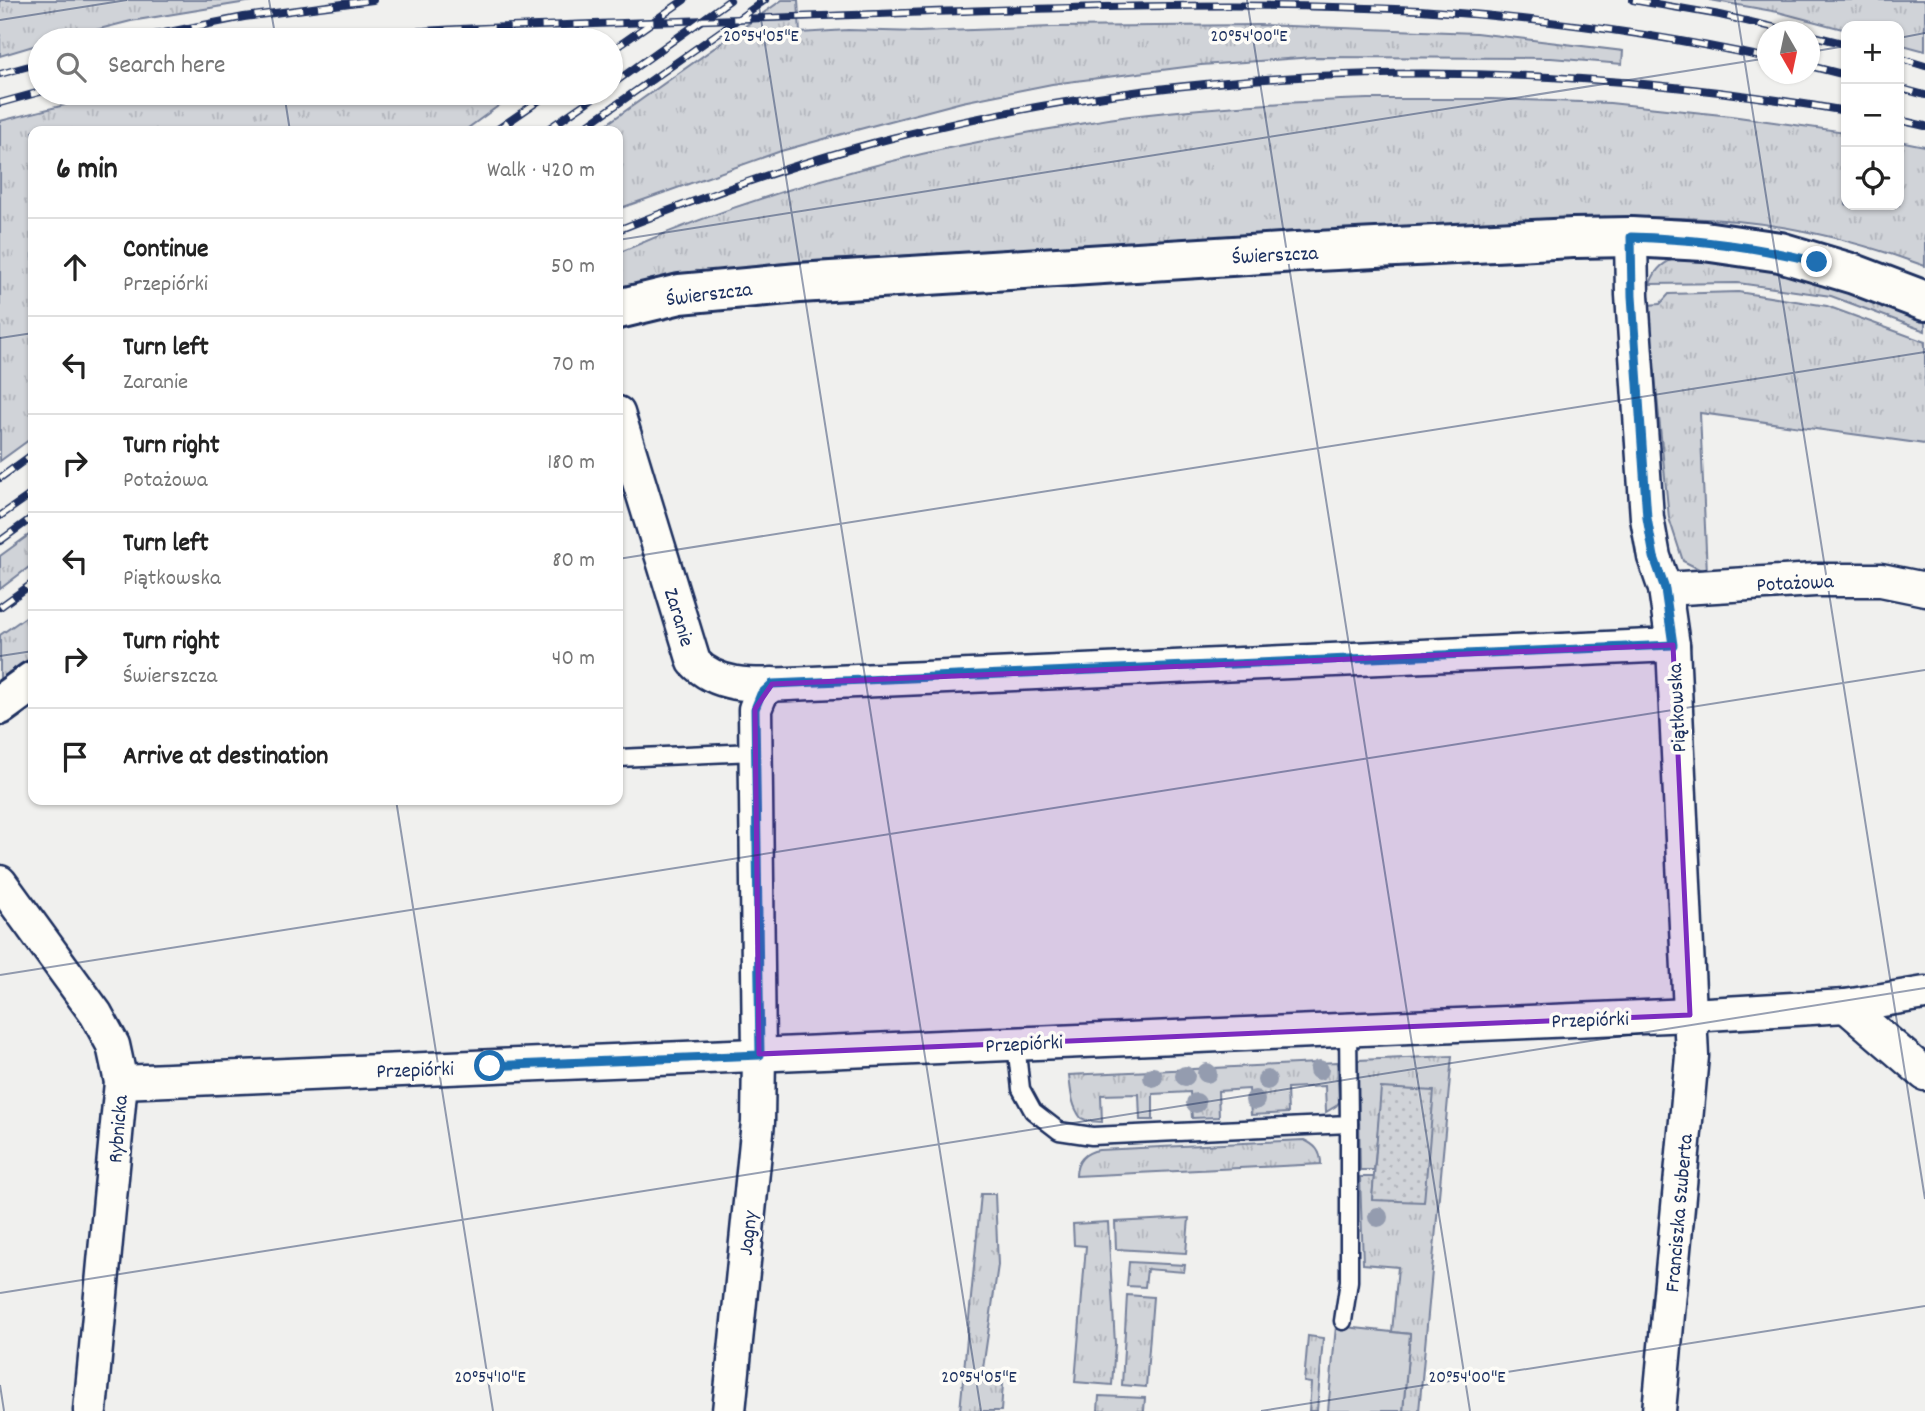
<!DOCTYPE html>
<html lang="en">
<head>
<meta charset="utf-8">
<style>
	:root { --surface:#fff; --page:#f2f2f2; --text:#222; --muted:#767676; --line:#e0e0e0 }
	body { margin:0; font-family:Dekko,sans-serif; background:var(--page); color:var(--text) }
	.controls { position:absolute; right:21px; top:21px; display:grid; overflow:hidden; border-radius:14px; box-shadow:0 2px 5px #0004 }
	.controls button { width:63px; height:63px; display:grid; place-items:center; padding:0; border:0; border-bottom:2px solid var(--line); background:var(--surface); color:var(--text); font:35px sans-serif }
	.compass { position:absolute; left:1757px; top:21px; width:63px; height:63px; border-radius:50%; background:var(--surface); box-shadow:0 2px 5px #0004; rotate:171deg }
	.stop { position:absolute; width:21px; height:21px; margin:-16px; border:5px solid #1f6fb2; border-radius:50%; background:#fff }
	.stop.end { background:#1f6fb2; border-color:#fff; box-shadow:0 2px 7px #0008 }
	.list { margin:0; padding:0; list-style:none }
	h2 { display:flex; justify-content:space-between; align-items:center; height:91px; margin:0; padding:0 28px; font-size:30px }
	h2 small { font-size:23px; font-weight:400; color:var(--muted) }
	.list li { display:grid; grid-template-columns:46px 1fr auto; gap:21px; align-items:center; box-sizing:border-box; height:98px; padding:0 28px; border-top:2px solid var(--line) }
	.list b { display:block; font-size:26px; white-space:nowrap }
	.list p { margin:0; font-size:23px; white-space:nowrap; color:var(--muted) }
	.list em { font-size:23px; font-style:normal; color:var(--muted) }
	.icon { flex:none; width:38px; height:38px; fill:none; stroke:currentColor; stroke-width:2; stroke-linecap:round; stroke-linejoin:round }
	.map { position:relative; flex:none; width:1925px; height:1411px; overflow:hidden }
	.search { position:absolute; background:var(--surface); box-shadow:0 2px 5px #0004; left:28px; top:28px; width:595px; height:77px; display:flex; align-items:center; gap:18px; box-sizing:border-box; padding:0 24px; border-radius:38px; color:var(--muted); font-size:26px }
	.panel { position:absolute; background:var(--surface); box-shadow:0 2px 5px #0004; left:28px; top:126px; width:595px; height:679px; border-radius:14px }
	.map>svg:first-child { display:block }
	.grass { fill:url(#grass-tufts); stroke:#76819b; stroke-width:2 }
	.park { fill:url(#park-dots); stroke:#76819b; stroke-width:2 }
	.garden { fill:#d0d3d8; stroke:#76819b; stroke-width:2 }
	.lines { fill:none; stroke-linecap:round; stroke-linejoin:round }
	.service-casing { stroke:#1b2f5e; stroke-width:21 }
	.minor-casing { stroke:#1b2f5e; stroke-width:37 }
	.tertiary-casing { stroke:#1b2f5e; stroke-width:44 }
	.service { stroke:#fdfcf7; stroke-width:16 }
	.minor { stroke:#fdfcf7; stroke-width:32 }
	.tertiary { stroke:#fdfcf7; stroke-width:38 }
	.rail-casing { stroke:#1b2f5e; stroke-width:8 }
	.rail { stroke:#fdfcf7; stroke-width:5; stroke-dasharray:16; stroke-linecap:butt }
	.tree { fill:#949caf }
	.route { stroke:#1f6fb2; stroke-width:9 }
	.marked { fill:#7b2cbf; fill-opacity:0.2; stroke:#7b2cbf; stroke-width:5; stroke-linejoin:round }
	.ticks { fill:none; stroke:#1b2f5e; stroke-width:2; stroke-opacity:0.45 }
	.labels { text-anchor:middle; stroke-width:7; stroke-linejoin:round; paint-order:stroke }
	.street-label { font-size:21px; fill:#1b2f5e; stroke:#fdfcf7 }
	.ticks-label { font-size:18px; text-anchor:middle; fill:#1b2f5e; stroke:#fdfcf7; stroke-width:7; stroke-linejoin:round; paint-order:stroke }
</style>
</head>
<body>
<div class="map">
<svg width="1925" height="1411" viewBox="0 0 1925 1411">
	<defs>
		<pattern id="grass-tufts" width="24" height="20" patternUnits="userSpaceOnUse" patternTransform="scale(1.75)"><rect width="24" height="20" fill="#d0d3d8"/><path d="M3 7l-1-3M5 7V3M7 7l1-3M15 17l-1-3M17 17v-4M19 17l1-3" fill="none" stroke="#b2b5bc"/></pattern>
		<pattern id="park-dots" width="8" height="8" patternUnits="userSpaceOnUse" patternTransform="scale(1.75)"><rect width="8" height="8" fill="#d0d3d8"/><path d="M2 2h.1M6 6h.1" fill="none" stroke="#b2b5bc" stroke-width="1.8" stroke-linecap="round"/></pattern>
	</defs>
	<rect width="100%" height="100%" fill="#f0f0ee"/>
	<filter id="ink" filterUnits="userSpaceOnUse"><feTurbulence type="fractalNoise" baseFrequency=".0143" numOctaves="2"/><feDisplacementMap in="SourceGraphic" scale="14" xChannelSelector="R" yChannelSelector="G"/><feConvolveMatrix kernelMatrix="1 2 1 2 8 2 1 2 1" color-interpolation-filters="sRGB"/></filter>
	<g filter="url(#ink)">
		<g class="grass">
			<path d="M0,0H259L131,21L56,40H40V44L0,56Z"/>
			<path d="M782,0H798L800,33L848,30L919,32L1052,27L1259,25L1476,33L1623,51L1622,64L1551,58L1314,57L1201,65L1052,84L962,102L860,129L781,151L618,209V131H597Z"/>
			<path d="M1710,0H1925V51L1899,44V26H1846V30L1778,12Z"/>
			<path d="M113,93H516L464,131H33V437L0,461V121Z"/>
			<path d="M1368,99H1491L1610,103L1731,116L1846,132V205H1899V141L1925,146V266C1865,244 1801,227 1737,221C1669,215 1601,218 1533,220L795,262C735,268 676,275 618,290V253C758,192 906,152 1056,128C1081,124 1105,119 1130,116C1209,107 1288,102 1368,99Z"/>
			<path d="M1681,257H1692L1772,270L1813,280L1925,320V331L1831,296L1738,283L1650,284C1656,268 1664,261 1681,257Z"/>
			<path d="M1738,292L1827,306L1925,342V444L1700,413L1707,573L1683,561L1669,518L1648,305L1660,304L1669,294Z"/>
			<path d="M33,532V564L0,589V556Z"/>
			<path d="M33,612V656L0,681V635Z"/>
			<path d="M1452,1056L1419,1411H1403L1410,1334L1392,1332L1398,1267L1363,1264L1360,1177H1374L1372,1200L1382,1088L1374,1170H1360L1358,1060Z"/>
			<path d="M1337,1062L1339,1102L1336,1106L1326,1112L1325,1086L1287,1088L1288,1113L1251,1115L1249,1089L1218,1091L1219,1117L1192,1118L1190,1092L1153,1094V1120H1140L1139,1094L1101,1095L1102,1122L1088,1121L1081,1118C1071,1105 1071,1091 1069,1075Z"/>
			<path d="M1304,1140C1315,1145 1321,1151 1321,1164L1076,1176C1076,1161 1085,1152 1099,1150Z"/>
			<path d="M981,1194H995L998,1265L981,1382L1003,1384L1001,1411H960Z"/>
			<path d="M1189,1218L1186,1253L1116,1249L1115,1222Z"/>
			<path d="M1108,1222L1115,1344L1112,1385L1075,1382L1086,1246L1074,1245L1073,1224Z"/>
			<path d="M1129,1262L1185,1265L1184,1272L1147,1269L1145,1287L1127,1286Z"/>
			<path d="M1127,1295L1153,1297L1146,1387L1122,1385Z"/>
			<path d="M1308,1336L1323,1338L1317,1411H1309L1311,1383L1304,1382Z"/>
			<path d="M1099,1396L1145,1398L1144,1411H1098Z"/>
		</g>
		<path class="park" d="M1381,1088L1434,1091L1424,1202L1372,1200Z"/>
		<path class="garden" d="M1336,1326L1410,1334L1403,1411H1328Z"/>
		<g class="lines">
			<g class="service-casing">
				<g id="service">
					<path d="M618,758L754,752"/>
					<path d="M1016,1044L1021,1089L1033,1111L1059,1131L1092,1136L1349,1124L1348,1029"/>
					<path d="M1343,1321L1349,1281V1124"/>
				</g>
			</g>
			<g class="minor-casing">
				<g id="minor">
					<path d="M1631,237L1632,295L1647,518L1654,557L1665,589L1673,645L1692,1056L1659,1411"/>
					<path d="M618,413L694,662C718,688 756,685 789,684L1673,645"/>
					<path d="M1665,589L1815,580H1881L1925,589"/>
					<path d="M0,882L96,1014L113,1045L121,1082L90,1411"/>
					<path d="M1846,1006L1925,1074"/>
					<path d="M121,1082L1690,1015L1846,1006L1925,993"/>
					<path d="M729,1411L758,1122L759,1054L755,709L761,694L772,684"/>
				</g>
			</g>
			<g class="tertiary-casing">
				<g id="tertiary">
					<path d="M618,309L680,294L799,283L1297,252L1573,238L1631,237L1704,241L1780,252L1854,274L1925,301"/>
					<path d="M0,705L33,681"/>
				</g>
			</g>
			<use href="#service" class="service"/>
			<use href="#minor" class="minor"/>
			<use href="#tertiary" class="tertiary"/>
			<g class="rail-casing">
				<g id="rail">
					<path d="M1633,0L1720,15L1794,32"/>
					<path d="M1810,35L1846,44"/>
					<path d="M129,40L244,17L373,0"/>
					<path d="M318,40C400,30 484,28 566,25C651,22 736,19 822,16C1021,9 1221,0 1420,10C1537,18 1653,33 1768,58"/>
					<path d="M611,51L684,0"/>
					<path d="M1899,58L1925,66"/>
					<path d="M1810,66L1846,75"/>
					<path d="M0,74L40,63"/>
					<path d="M611,85L730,0"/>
					<path d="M1899,88L1925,95"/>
					<path d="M0,103L40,92"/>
					<path d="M1899,120L1925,126"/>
					<path d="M495,131L550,93"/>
					<path d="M545,131L600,93"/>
					<path d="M579,131L765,0"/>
					<path d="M618,230C707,195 798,162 892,138C1203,59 1531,56 1846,111"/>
					<path d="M0,478L33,454"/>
					<path d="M0,516L33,493"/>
					<path d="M0,541L33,517"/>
					<path d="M0,607L33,583"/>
				</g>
			</g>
			<use href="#rail" class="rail"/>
		</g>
		<g class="tree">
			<circle cx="1319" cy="1070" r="10"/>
			<circle cx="1207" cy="1073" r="10"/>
			<circle cx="1185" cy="1076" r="10"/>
			<circle cx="1153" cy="1077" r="10"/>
			<circle cx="1267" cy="1080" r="10"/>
			<circle cx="1255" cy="1100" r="10"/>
			<circle cx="1196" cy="1103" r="10"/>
			<circle cx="1378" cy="1217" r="10"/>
		</g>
	</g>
	<g class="lines" filter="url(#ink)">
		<path class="route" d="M490,1066L760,1055L755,709L761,694L772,684L1673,645L1665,589L1654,557L1647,518L1632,296L1631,237C1694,239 1756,246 1817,262"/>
	</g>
	<path class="marked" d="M1673,645L1690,1015L759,1054L755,709L772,684Z"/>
	<path class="ticks" d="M269,0L276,40M758,0L981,1411M1247,0L1470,1411M1735,0L1925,1199M0,20L127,0M1899,38L1925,33M1810,52L1846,46M284,93L290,131M618,240L1768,58M0,338L33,333M618,559L1925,352M0,656L33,651M396,800L493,1411M0,975L1925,670M0,1293L1925,988M0,1385L4,1411M1261,1411L1925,1306"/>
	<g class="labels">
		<g class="street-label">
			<text transform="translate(1275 254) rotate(-3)" y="7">Świerszcza</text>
			<text transform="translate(709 293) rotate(-7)" y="7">Świerszcza</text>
			<text transform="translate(1795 582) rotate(-3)" y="7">Potażowa</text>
			<text transform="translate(680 617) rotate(73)" y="7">Zaranie</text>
			<text transform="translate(1676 708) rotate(-93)" y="7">Piątkowska</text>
			<text transform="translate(1590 1019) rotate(-2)" y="7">Przepiórki</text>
			<text transform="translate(1024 1043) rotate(-3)" y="7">Przepiórki</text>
			<text transform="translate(415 1069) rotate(-2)" y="7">Przepiórki</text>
			<text transform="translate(117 1129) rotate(-85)" y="7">Rybnicka</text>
			<text transform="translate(1678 1213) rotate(-85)" y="7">Franciszka Szuberta</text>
			<text transform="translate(747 1233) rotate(-84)" y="7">Jagny</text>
		</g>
	</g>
	<g class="ticks-label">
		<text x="761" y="41">20°54'05"E</text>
		<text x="1249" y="41">20°54'00"E</text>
		<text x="490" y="1382">20°54'10"E</text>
		<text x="979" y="1382">20°54'05"E</text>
		<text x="1467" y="1382">20°54'00"E</text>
	</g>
</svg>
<div class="controls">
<button>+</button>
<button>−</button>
<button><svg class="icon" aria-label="locate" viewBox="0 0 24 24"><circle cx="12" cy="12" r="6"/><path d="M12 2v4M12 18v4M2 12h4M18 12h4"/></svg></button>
</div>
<svg class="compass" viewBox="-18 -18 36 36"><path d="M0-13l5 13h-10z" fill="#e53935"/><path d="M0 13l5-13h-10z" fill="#767676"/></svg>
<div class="stop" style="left:490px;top:1066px"></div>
<div class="stop end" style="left:1817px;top:262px"></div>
<div class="search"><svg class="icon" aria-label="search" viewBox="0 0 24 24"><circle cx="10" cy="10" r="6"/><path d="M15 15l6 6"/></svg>Search here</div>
<section class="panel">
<h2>6 min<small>Walk · 420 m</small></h2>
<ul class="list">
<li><svg class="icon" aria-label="ahead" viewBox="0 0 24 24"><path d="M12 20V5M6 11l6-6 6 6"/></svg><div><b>Continue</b><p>Przepiórki</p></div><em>50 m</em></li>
<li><svg class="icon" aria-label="left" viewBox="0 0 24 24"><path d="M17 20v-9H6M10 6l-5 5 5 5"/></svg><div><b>Turn left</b><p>Zaranie</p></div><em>70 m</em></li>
<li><svg class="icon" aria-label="right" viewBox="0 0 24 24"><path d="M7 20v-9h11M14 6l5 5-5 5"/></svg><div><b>Turn right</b><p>Potażowa</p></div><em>180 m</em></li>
<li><svg class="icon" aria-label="left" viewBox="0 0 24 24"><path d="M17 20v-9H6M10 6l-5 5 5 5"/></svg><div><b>Turn left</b><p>Piątkowska</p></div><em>80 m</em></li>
<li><svg class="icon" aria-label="right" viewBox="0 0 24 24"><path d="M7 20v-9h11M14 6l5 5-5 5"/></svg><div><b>Turn right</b><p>Świerszcza</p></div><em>40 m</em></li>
<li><svg class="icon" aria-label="arrive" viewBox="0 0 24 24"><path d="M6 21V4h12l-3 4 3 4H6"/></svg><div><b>Arrive at destination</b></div></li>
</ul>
</section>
</div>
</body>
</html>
